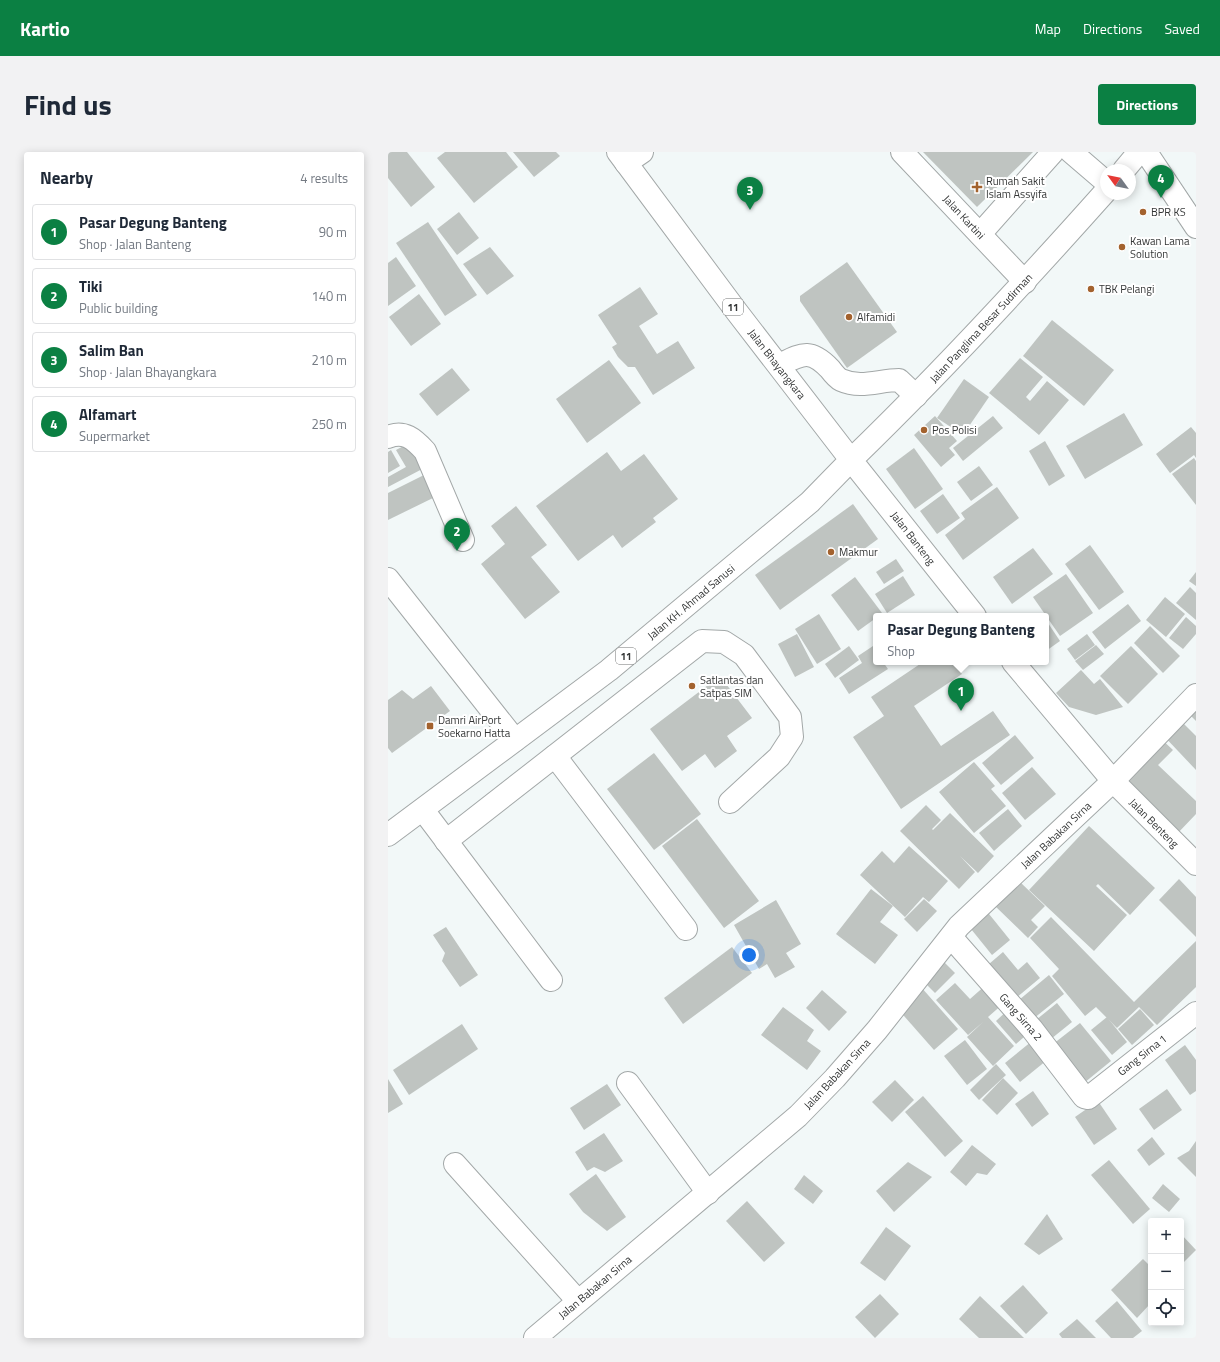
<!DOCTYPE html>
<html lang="en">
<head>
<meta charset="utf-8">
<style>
	:root { --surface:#fff; --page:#f2f2f3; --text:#1f2937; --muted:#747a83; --line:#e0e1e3; --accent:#0b8043 }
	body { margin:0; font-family:"Titillium Web",sans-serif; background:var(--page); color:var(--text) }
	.controls { position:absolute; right:12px; bottom:12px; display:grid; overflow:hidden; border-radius:4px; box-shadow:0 2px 10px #0003 }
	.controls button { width:36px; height:36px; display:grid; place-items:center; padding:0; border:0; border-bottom:1px solid var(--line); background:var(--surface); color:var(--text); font:20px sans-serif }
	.compass { position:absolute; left:712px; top:12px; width:36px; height:36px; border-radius:50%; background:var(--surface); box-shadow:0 2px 10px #0003; rotate:303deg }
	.you { position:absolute; left:361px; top:803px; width:14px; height:14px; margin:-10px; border:3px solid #fff; border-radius:50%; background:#1a73e8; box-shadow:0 0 0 6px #1a73e833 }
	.badge { display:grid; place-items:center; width:26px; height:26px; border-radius:50%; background:var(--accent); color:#fff; font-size:13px; font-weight:700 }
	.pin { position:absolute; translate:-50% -33px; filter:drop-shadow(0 1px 2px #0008) }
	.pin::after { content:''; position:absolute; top:21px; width:14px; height:12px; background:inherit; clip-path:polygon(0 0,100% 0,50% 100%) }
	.popup { position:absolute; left:485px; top:461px; width:176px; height:52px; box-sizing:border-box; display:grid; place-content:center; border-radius:4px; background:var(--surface); filter:drop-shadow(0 1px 3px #0005); font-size:13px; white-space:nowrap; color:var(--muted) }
	.popup b { font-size:15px; color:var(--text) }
	.popup::after { content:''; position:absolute; left:50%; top:100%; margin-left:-8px; border:8px solid transparent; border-top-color:var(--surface) }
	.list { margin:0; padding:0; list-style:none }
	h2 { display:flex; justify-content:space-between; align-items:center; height:52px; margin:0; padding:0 16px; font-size:17px }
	h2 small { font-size:13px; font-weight:400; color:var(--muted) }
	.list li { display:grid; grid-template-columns:26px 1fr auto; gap:12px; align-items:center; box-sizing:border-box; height:56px; margin:0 8px 8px; padding:0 8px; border:1px solid var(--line); border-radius:4px }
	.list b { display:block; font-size:15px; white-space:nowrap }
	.list p { margin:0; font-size:13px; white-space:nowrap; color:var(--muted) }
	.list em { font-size:13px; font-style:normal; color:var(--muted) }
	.icon { flex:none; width:22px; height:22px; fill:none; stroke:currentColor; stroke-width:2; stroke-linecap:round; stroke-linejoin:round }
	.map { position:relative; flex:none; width:808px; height:1186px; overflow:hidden; border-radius:4px }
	header { display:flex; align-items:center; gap:24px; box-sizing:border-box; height:56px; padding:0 20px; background:var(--accent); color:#fff }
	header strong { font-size:19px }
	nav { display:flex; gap:22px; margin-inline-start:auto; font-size:14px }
	.intro { display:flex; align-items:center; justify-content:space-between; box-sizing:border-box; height:96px; padding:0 24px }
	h1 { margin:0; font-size:28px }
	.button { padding:10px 18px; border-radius:4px; background:var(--accent); color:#fff; font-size:14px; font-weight:700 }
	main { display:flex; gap:24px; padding:0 24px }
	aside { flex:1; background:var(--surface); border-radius:4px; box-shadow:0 2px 10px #0003 }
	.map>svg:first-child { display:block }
	.building { fill:#bfc4c1 }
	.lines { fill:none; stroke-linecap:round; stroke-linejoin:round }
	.minor-casing { stroke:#a3a8a8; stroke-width:24 }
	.major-casing { stroke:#a3a8a8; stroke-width:24 }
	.highway-casing { stroke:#a3a8a8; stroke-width:24 }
	.minor { stroke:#fff; stroke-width:22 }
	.major { stroke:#fff; stroke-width:22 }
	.highway { stroke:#fff; stroke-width:22 }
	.poi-dot { fill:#a3622e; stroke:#fff; stroke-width:1.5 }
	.labels { text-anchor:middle; stroke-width:4; stroke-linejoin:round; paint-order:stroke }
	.shield { fill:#fff; stroke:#717272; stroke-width:1 }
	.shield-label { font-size:10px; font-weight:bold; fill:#343636 }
	.poi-label { font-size:11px; fill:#343636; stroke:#fff; text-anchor:start }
	.street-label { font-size:11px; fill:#343636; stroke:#fff }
</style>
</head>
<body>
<header>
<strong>Kartio</strong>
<nav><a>Map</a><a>Directions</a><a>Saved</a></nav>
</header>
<div class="intro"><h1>Find us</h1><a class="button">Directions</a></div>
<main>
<aside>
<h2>Nearby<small>4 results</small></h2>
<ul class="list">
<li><span class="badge">1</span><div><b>Pasar Degung Banteng</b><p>Shop · Jalan Banteng</p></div><em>90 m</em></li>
<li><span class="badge">2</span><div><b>Tiki</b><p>Public building</p></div><em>140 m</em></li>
<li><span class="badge">3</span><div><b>Salim Ban</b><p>Shop · Jalan Bhayangkara</p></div><em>210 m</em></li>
<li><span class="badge">4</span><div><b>Alfamart</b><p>Supermarket</p></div><em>250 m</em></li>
</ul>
</aside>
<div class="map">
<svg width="808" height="1186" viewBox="0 0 808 1186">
	<rect width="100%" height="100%" fill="#f2f8f8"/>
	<g class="building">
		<path d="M0,0H19L47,35L23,55L0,26Z"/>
		<path d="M57,0H118L130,15L86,51L49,6Z"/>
		<path d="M125,0H168L172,4L146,25Z"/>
		<path d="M535,0H645L589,55Z"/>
		<path d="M71,60L91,86L69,103L49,77Z"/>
		<path d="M40,70L89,143L57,164L8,91Z"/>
		<path d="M102,95L126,124L99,143L75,112Z"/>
		<path d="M8,105L28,134L0,154V111Z"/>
		<path d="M459,110L509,180L459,216L412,149V144Z"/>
		<path d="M252,135L270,162L251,174L269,202L290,189L307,216L265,243L247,215H240L230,205L224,195L229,192L210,163Z"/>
		<path d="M31,142L53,172L23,194L1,165Z"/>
		<path d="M664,168L726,218L696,254L635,204Z"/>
		<path d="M632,206L655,225L638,245L642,249L659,229L681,248L651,283L601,241Z"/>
		<path d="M221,208L253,251L199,291L168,247Z"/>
		<path d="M64,216L82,238L49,264L31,242Z"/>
		<path d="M576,227L601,245L575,283L549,266Z"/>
		<path d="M736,261L755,293L697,327L678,294Z"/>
		<path d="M547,264L569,289L561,296L567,303L553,315L526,283Z"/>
		<path d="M605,264L615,276L575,309L565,296Z"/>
		<path d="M803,275L808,281V306L806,303L782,321L768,302Z"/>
		<path d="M25,289L38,315L0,335V325L18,315L8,298Z"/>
		<path d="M657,289L677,324L661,334L641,299Z"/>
		<path d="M526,296L555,337L527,357L498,317Z"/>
		<path d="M3,298L12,314L0,321V300Z"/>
		<path d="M219,300L233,319L256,302L290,347L265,366L268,370L234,396L225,383L190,409L148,354Z"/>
		<path d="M806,306L808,309V353L784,322Z"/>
		<path d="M591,314L605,333L583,349L569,330Z"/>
		<path d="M36,323L47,345L0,368V341Z"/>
		<path d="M609,335L631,366L575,408L557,383L577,367L573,361Z"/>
		<path d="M555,342L572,366L549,382L532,359Z"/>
		<path d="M465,352L490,387L392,458L367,423Z"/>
		<path d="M128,354L159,393L143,405L172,440L137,467L93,412L117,392L103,374Z"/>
		<path d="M702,393L736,440L711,458L677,412Z"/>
		<path d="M645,396L665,422L624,452L605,425Z"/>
		<path d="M508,407L516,419L496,432L488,420Z"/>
		<path d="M808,420V434L801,429Z"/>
		<path d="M678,422L705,461L672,484L645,445Z"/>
		<path d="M515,424L527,443L499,461L487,442Z"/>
		<path d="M467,425L494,461L488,464V466L470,479L443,443Z"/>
		<path d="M802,435L808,441V468L788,451Z"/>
		<path d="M777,445L797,462L778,485L758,468Z"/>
		<path d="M740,452L753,469L717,497L704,480Z"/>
		<path d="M431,462L453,497L429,512L407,477Z"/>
		<path d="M798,465L808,474V482L795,497L781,486Z"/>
		<path d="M658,468L672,489L658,499Z"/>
		<path d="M762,474L792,504L775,521L746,491Z"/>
		<path d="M409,482L426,515L407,525L390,492Z"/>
		<path d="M699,482L707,493L687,508L679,497Z"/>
		<path d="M708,493L716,502L695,518L687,509Z"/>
		<path d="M461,494L471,508L447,526L437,512Z"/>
		<path d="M485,494L488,499V510H495L500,517L461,542L451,526L474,511L470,504Z"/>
		<path d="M743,494L770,522L740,552L712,524Z"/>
		<path d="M535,510H566L574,522L526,554L553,594L605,559L622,583L513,657L465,585L496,564L483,545Z"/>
		<path d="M693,518L706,532L712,527L735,555L708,563L681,555L668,541Z"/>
		<path d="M332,524L364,566L339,584L349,599L327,616L317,602L294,619L262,577Z"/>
		<path d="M43,534L62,559L4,601L0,596V548L14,538L25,547Z"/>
		<path d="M808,545V569L796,557Z"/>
		<path d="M789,565L808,584V618L773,581Z"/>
		<path d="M627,583L646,606L613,633L594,611Z"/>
		<path d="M771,585L785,598L770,613L808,649V662L788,683L730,629Z"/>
		<path d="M266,601L313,662L266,698L219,637Z"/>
		<path d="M586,610L607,634L603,637L618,654L586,681L551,640Z"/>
		<path d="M644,615L668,642L637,668L614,641Z"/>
		<path d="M538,653L553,668L544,677L545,678L562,661L606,704L590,721L572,704L587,720L571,737L512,679Z"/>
		<path d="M620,657L634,674L606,699L591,681Z"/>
		<path d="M309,667L371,749L336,776L274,694Z"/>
		<path d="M701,674L767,736L742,763L710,732L708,734L739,763L706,799L641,738Z"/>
		<path d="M521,694L560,729L541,750L535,745L517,765L472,723L494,699L506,711Z"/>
		<path d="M791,727L808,745V785L771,748Z"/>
		<path d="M632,730L657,754L643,768L650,775L640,786L607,754Z"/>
		<path d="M483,737L505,754L492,770L510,783L487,812L448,782Z"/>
		<path d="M536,747L549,759L529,780L516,767Z"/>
		<path d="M388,748L413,792L398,801L407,815L387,826L379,812L371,817L346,773Z"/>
		<path d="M597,757L622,788L604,803L579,772Z"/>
		<path d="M663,765L746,850L808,789V835L769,873L751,855L729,876L708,855L697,864L664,824L671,817L642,786Z"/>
		<path d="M58,775L90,823L72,835L54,809L57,801L45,783Z"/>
		<path d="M344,795L364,821L295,872L276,846Z"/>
		<path d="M615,800L630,818L639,810L652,826L622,851L594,818Z"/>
		<path d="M550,804L567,821L547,841L532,826Z"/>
		<path d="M661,823L676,842L640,871L625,853Z"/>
		<path d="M567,831L582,847L599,832L616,851L600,865L626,894L605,914L579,885L595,870L580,883L548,848Z"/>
		<path d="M533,835L570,877L546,898L509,856Z"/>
		<path d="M434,838L459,860L441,879L418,856Z"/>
		<path d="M669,851L684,870L658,891L643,872Z"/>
		<path d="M395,855L426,878L419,889L433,899L419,918L373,883Z"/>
		<path d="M623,855L644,878L628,892L608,869Z"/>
		<path d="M752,857L766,873L744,893L730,877Z"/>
		<path d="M719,865L739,890L724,903L703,878Z"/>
		<path d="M692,871L723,909L691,935L660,896Z"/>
		<path d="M74,872L90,897L21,943L5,918Z"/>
		<path d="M649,885L664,904L632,930L617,911Z"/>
		<path d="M577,888L599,917L579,933L556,904Z"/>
		<path d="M797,893L808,908V939L802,943L777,908Z"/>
		<path d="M608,912L618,923L591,948L582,938Z"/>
		<path d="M615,926L630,941L609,963L594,948Z"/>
		<path d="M0,927L15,952L0,961Z"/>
		<path d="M507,928L526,948L504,970L484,950Z"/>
		<path d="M219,932L233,953L196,978L182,956Z"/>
		<path d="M779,937L794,958L766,978L751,957Z"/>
		<path d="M645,939L661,962L644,975L627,952Z"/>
		<path d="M535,944L575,989L557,1005L517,960Z"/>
		<path d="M710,949L729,977L706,993L687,965Z"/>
		<path d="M216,981L235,1009L217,1020L206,1015L199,1019L187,1000Z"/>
		<path d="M764,985L777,1002L761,1014L749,998Z"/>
		<path d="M808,989V1025L789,1006L801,999Z"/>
		<path d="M584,993L608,1012L599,1023L589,1021L578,1034L562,1020Z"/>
		<path d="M721,1008L762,1057L745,1072L703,1023Z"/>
		<path d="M520,1010L544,1025L506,1060L488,1039Z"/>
		<path d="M208,1022L238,1065L219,1079L195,1060L181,1042Z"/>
		<path d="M416,1023L435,1039L425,1052L406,1037Z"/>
		<path d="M775,1032L792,1047L781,1060L764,1046Z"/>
		<path d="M359,1049L397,1091L376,1110L338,1069Z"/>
		<path d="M659,1062L675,1087L651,1103L636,1092Z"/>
		<path d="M498,1075L523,1094L497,1129L472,1111Z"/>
		<path d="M793,1082L808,1098L793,1113Z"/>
		<path d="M755,1107L763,1115V1151L749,1166L723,1138Z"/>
		<path d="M635,1133L660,1161L638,1182L612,1154Z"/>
		<path d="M492,1142L511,1162L487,1186L467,1165Z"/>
		<path d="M592,1144L636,1186H591L571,1167Z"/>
		<path d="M729,1149L754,1179L745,1186H723L707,1169Z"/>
		<path d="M689,1167L708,1186H674L671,1182Z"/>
	</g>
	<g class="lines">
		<g class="minor-casing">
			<g id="minor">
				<path d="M514,0L637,130"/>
				<path d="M683,0L718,30"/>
				<path d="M758,0L808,75"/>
				<path d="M238,11L254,0"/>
				<path d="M592,82L665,0"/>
				<path d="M391,213C414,202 422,196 442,217C445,221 449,226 453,228C473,237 491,228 511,228L528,244"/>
				<path d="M0,285C16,278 26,287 37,299L75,388"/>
				<path d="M0,427L127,588"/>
				<path d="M167,604L298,777"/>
				<path d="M35,658L163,828"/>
				<path d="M58,689L314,489L336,490L356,503L402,565L404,585L391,605L342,650"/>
				<path d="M563,785L644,877L696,945L700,946L808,861"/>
				<path d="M240,931L320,1041"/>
				<path d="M67,1012L190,1149"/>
				<path d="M147,1186L410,964L447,926L489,878L571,774L725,629L808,712"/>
			</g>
		</g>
		<g class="major-casing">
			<g id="major">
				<path d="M736,18L751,0"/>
				<path d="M587,464L463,308C552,222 636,131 718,39"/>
				<path d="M625,510L725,629L808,543"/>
			</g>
		</g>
		<g class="highway-casing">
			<path id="highway" d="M0,683L221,518L422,350L463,308L349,160L230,0"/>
		</g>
		<use href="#minor" class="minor"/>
		<use href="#major" class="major"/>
		<use href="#highway" class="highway"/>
	</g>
	<g class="poi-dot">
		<path d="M587 29h4v4h4v4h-4v4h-4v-4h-4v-4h4z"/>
		<circle cx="755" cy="60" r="4"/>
		<circle cx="734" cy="95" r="4"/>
		<circle cx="703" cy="137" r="4"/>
		<circle cx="461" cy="165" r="4"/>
		<circle cx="536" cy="278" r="4"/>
		<circle cx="443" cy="400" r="4"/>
		<circle cx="304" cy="534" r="4"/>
		<rect x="38" y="570" width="8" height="8" rx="2"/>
	</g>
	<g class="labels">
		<g class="shield">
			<rect x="335" y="147" width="20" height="16" rx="3"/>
			<rect x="228" y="496" width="20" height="16" rx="3"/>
		</g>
		<g class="shield-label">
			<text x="345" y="159">11</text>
			<text x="238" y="508">11</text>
		</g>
		<g class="poi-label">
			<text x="598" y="33">Rumah Sakit<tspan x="598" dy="13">Islam Assyifa</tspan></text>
			<text x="763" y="64">BPR KS</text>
			<text x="742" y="93">Kawan Lama<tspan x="742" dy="13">Solution</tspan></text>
			<text x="711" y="141">TBK Pelangi</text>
			<text x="469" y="169">Alfamidi</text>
			<text x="544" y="282">Pos Polisi</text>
			<text x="451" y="404">Makmur</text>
			<text x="312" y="532">Satlantas dan<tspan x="312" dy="13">Satpas SIM</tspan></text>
			<text x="50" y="572">Damri AirPort<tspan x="50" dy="13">Soekarno Hatta</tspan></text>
		</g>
		<g class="street-label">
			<text transform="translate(576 65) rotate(47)" y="4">Jalan Kartini</text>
			<text transform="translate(593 176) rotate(-47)" y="4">Jalan Panglima Besar Sudirman</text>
			<text transform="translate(389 212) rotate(52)" y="4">Jalan Bhayangkara</text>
			<text transform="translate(525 386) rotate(52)" y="4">Jalan Banteng</text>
			<text transform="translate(303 450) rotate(-40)" y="4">Jalan KH. Ahmad Sanusi</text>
			<text transform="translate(766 671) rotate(45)" y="4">Jalan Benteng</text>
			<text transform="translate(668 683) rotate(-43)" y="4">Jalan Babakan Sirna</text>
			<text transform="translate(633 865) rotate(49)" y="4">Gang Sirna 2</text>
			<text transform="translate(754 903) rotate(-38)" y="4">Gang Sirna 1</text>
			<text transform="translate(449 922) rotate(-47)" y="4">Jalan Babakan Sirna</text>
			<text transform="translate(207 1135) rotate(-40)" y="4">Jalan Babakan Sirna</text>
		</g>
	</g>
</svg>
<div class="controls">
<button>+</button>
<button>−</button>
<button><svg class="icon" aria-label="locate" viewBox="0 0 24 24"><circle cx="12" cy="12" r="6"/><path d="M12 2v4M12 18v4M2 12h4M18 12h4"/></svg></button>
</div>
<svg class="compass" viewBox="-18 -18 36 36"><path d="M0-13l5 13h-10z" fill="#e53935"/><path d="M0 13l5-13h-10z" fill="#747a83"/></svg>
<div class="you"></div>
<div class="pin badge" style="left:573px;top:559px">1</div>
<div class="popup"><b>Pasar Degung Banteng</b>Shop</div>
<div class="pin badge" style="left:69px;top:399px">2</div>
<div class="pin badge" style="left:362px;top:58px">3</div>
<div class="pin badge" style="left:773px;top:46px">4</div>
</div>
</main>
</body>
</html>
